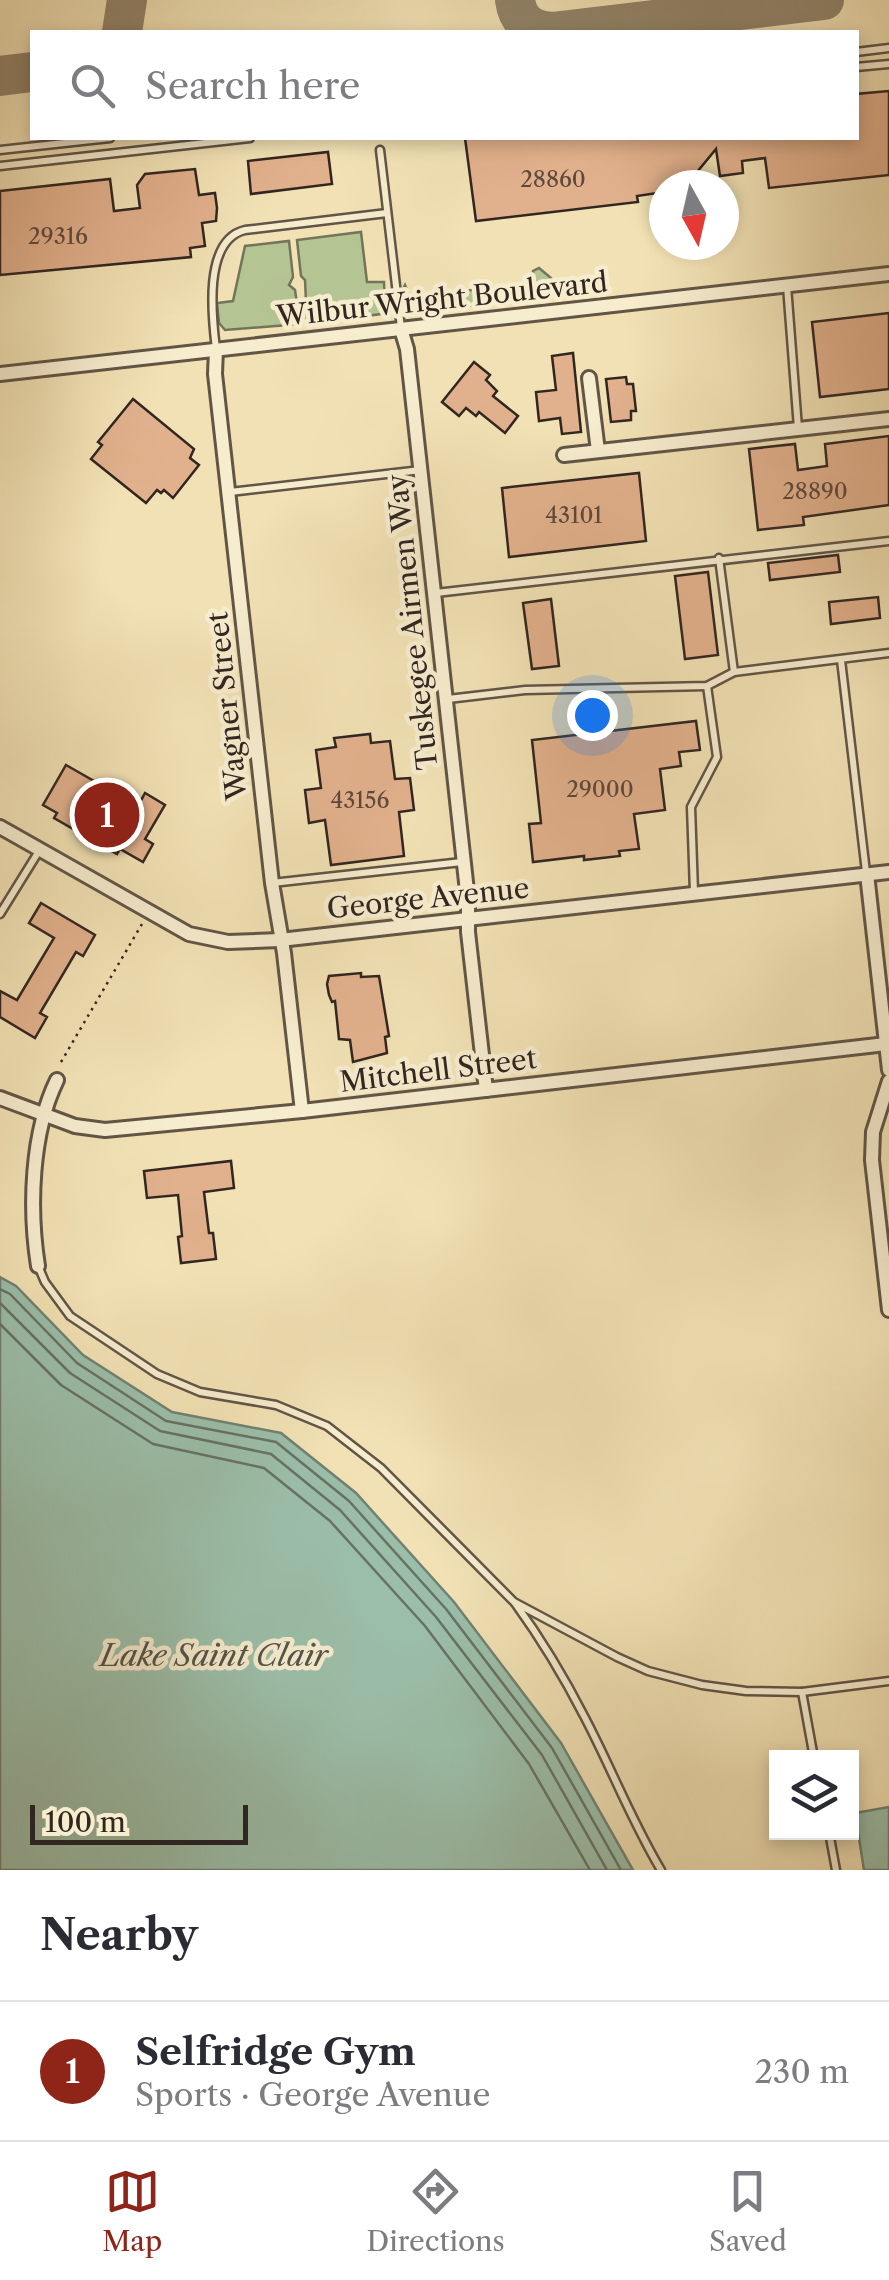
<!DOCTYPE html>
<html lang="en">
<head>
<meta charset="utf-8">
<style>
	:root { --surface:#fff; --page:#f7f7f7; --text:#2b2b33; --muted:#7c7c81; --line:#e1e1e2; --accent:#8f2418 }
	body { margin:0; font-family:"Libre Caslon Text",serif; background:var(--page); color:var(--text) }
	.controls { position:absolute; right:30px; bottom:30px; display:grid; overflow:hidden; border-radius:0px; box-shadow:0 5px 15px #0003 }
	.controls button { width:90px; height:90px; display:grid; place-items:center; padding:0; border:0; border-bottom:2px solid var(--line); background:var(--surface); color:var(--text); font:50px sans-serif }
	.compass { position:absolute; left:649px; top:170px; width:90px; height:90px; border-radius:50%; background:var(--surface); box-shadow:0 5px 15px #0003; rotate:172deg }
	.scale { position:absolute; left:30px; bottom:25px; width:218px; box-sizing:border-box; padding-left:10px; border:5px solid #322621; border-top:0; font-size:28px; line-height:35px; white-space:nowrap; color:#322621; -webkit-text-stroke:8px #f6ecce; paint-order:stroke }
	.you { position:absolute; left:592px; top:715px; width:35px; height:35px; margin:-25px; border:8px solid #fff; border-radius:50%; background:#1a73e8; box-shadow:0 0 0 15px #1a73e833 }
	.badge { display:grid; place-items:center; width:65px; height:65px; border-radius:50%; background:var(--accent); color:#fff; font-size:32px; font-weight:700 }
	.pin { position:absolute; translate:-50% -50%; border:5px solid #fff; box-shadow:0 2px 10px #0006 }
	.list { margin:0; padding:0; list-style:none }
	h2 { display:flex; justify-content:space-between; align-items:center; height:130px; margin:0; padding:0 40px; font-size:42px }
	h2 small { font-size:32px; font-weight:400; color:var(--muted) }
	.list li { display:grid; grid-template-columns:65px 1fr auto; gap:30px; align-items:center; box-sizing:border-box; height:140px; padding:0 40px; border-top:2px solid var(--line) }
	.list b { display:block; font-size:38px; white-space:nowrap }
	.list p { margin:0; font-size:32px; white-space:nowrap; color:var(--muted) }
	.list em { font-size:32px; font-style:normal; color:var(--muted) }
	.icon { flex:none; width:55px; height:55px; fill:none; stroke:currentColor; stroke-width:2; stroke-linecap:round; stroke-linejoin:round }
	.map { position:relative; flex:none; width:889px; height:1870px; overflow:hidden }
	.search { position:absolute; background:var(--surface); box-shadow:0 5px 15px #0003; left:30px; right:30px; top:30px; height:110px; display:flex; align-items:center; gap:25px; box-sizing:border-box; padding:0 35px; border-radius:0px; color:var(--muted); font-size:38px }
	.sheet { height:270px; background:var(--surface) }
	nav { display:flex; justify-content:space-around; align-items:center; box-sizing:border-box; height:140px; border-top:2px solid var(--line); background:var(--surface); font-size:28px; color:var(--muted) }
	nav a { display:grid; justify-items:center; gap:5px }
	nav .on { color:var(--accent) }
	.map>svg:first-child { display:block }
	.green { fill:#b4c492; stroke:#73755a; stroke-width:2.5 }
	.water { fill:#9bbea9; stroke:#718173; stroke-width:2.5 }
	.lines { fill:none; stroke-linecap:round; stroke-linejoin:round }
	.shore { stroke:#667265; stroke-width:2.5 }
	.taxiway { stroke:#92846a; stroke-width:40 }
	.building { fill:#e1b08c; stroke:#322621; stroke-width:2.5 }
	.lane-casing { stroke:#625546; stroke-width:11 }
	.street-casing { stroke:#625546; stroke-width:18 }
	.path { stroke:#322621; stroke-width:2.5; stroke-dasharray:2.5 5; stroke-linecap:butt }
	.lane { stroke:#f6ecce; stroke-width:6 }
	.street { stroke:#f6ecce; stroke-width:12 }
	.labels { text-anchor:middle; stroke-width:9; stroke-linejoin:round; paint-order:stroke }
	.number-label { font-size:22px; fill:#5e483c }
	.street-label { font-size:28px; fill:#322621; stroke:#f6ecce }
	.water-label { font-size:30px; font-style:italic; fill:#52544a; stroke:#f6ecce }
</style>
</head>
<body>
<div class="map">
<svg width="889" height="1870" viewBox="0 0 889 1870">
	<rect width="100%" height="100%" fill="#f1e1b4"/>
	<filter id="stains"><feTurbulence type="fractalNoise" baseFrequency=".002" numOctaves="4"/><feColorMatrix values="0 0 0 0 .2 0 0 0 0 .09 0 0 0 0 .02 0 0 0 .5 -.17"/></filter>
	<radialGradient id="worn" r=".72"><stop offset=".6" stop-color="#630" stop-opacity="0"/><stop offset="1" stop-color="#630" stop-opacity=".3"/></radialGradient>
	<g class="green">
		<path d="M361,232L367,282H384L385,309L381,314L307,324L305,280L301,276L297,240Z"/>
		<path d="M289,241L293,277L289,285L295,290L300,324L225,330L219,323L217,303L233,301L245,246Z"/>
		<path d="M539,268L551,278V293L545,296L423,312H412L402,305L401,293L405,285L410,297L534,283L533,271Z"/>
	</g>
	<g class="water">
		<path d="M0,1277L16,1286L83,1355L172,1412L281,1433L356,1493L454,1602L561,1743L633,1870H0Z"/>
		<path d="M889,1807V1870H864L855,1813Z"/>
	</g>
	<g class="lines">
		<g class="shore">
			<path d="M0,1289L10,1294L77,1363L166,1421L276,1442L349,1501L446,1609L552,1748L621,1870"/>
			<path d="M0,1303L70,1373L160,1431L271,1454L340,1510L436,1617L542,1755L607,1870"/>
			<path d="M0,1324L61,1385L153,1444L264,1468L330,1521L425,1626L529,1764L590,1870"/>
		</g>
		<g class="taxiway">
			<path d="M515,0C518,22 531,30 552,32L824,0"/>
			<path d="M122,32L127,0"/>
			<path d="M0,76L32,72"/>
		</g>
	</g>
	<g class="building">
		<path d="M889,91V175L769,188L765,158L742,161L743,173L720,176L716,149L693,177L694,185H664V192L637,196L638,202L476,221L465,138H856V94Z"/>
		<path d="M328,152L332,184L251,194L248,161Z"/>
		<path d="M195,169L199,195L215,193L217,208L216,221L202,223L205,246L190,248L191,257L0,275V191L110,179L114,211L140,208L137,185L145,174Z"/>
		<path d="M889,313V389L820,397L812,322Z"/>
		<path d="M573,353L581,432L562,434L560,418L539,421L536,392L556,390L552,356Z"/>
		<path d="M474,362L490,375L486,380L497,391L493,396L518,416L505,433L479,412L476,416L466,408L459,416L442,402Z"/>
		<path d="M626,377L627,384H633L636,411H631V420L611,422L606,379Z"/>
		<path d="M133,399L194,449L190,458L199,465L173,498L164,490L161,493L157,490L146,503L91,459L102,445L98,442Z"/>
		<path d="M889,436V505L803,517L804,525L758,530L749,449L795,444L798,470L827,466L825,444Z"/>
		<path d="M639,473L646,541L509,557L502,488Z"/>
		<path d="M838,555L840,572L770,580L768,563Z"/>
		<path d="M708,572L718,655L685,659L675,576Z"/>
		<path d="M878,597L880,618L831,624L829,602Z"/>
		<path d="M551,599L559,666L532,669L523,603Z"/>
		<path d="M696,721L700,750L679,752L681,766L660,769L665,810L634,814L639,849L619,851L620,856L584,860V856L533,862L529,824L541,823L532,740Z"/>
		<path d="M370,734L371,743L390,741L395,779L410,778L414,810L399,812L404,856L331,865L325,820L309,823L305,790L321,788L316,750L336,747L334,738Z"/>
		<path d="M66,765L138,806L145,793L165,805L145,839L153,844L143,862L120,849L117,854L54,818L57,813L43,805Z"/>
		<path d="M41,903L95,935L83,956L76,952L40,1013L47,1017L35,1038L0,1017V991L17,1000L54,938L29,923Z"/>
		<path d="M361,973V977L379,976L389,1036L385,1037L387,1053L353,1062L350,1040L339,1039L335,1001L332,1002L329,995L327,984L329,976Z"/>
		<path d="M231,1161L234,1188L204,1192L209,1233H213L216,1259L181,1263L178,1237L182,1236L178,1195L147,1198L144,1171Z"/>
	</g>
	<g class="lines">
		<g class="lane-casing">
			<g id="lane">
				<path d="M856,52L889,48"/>
				<path d="M856,67L889,64"/>
				<path d="M0,150L110,138"/>
				<path d="M380,150L401,328"/>
				<path d="M0,166L250,138"/>
				<path d="M787,286L798,428"/>
				<path d="M216,349C212,317 203,240 245,230L387,213"/>
				<path d="M230,492L421,470"/>
				<path d="M719,558L734,672"/>
				<path d="M436,593L889,541"/>
				<path d="M841,660L866,872"/>
				<path d="M448,699L525,690L707,686L734,672L889,653"/>
				<path d="M272,883L462,862"/>
				<path d="M694,892L691,807L717,757L707,686"/>
				<path d="M0,914L39,851"/>
				<path d="M39,1268L45,1282L70,1316L157,1374L200,1392L276,1405L327,1426L381,1468L514,1602L617,1657L648,1671L702,1685L746,1691L802,1692L889,1681"/>
				<path d="M515,1603C541,1639 564,1677 584,1716C611,1767 631,1820 661,1870"/>
				<path d="M802,1692L814,1758"/>
				<path d="M829,1832L836,1870"/>
			</g>
		</g>
		<g class="street-casing">
			<g id="street">
				<path d="M401,329L407,349L468,900V932L486,1090"/>
				<path d="M216,349L215,374L272,883L284,953L302,1111"/>
				<path d="M0,374L889,274"/>
				<path d="M589,378L598,451"/>
				<path d="M564,455L889,419"/>
				<path d="M0,827L189,934L228,942L280,940L889,872"/>
				<path d="M867,874L889,1070"/>
				<path d="M889,1081L873,1132L872,1160L889,1310"/>
				<path d="M0,1098L75,1126L105,1130L302,1111L886,1044"/>
				<path d="M38,1266C29,1209 31,1133 57,1080"/>
			</g>
		</g>
		<path class="path" d="M61,1062L142,924"/>
		<use href="#lane" class="lane"/>
		<use href="#street" class="street"/>
	</g>
	<g class="labels">
		<g class="number-label">
			<text x="553" y="187">28860</text>
			<text x="58" y="244">29316</text>
			<text x="815" y="499">28890</text>
			<text x="574" y="523">43101</text>
			<text x="600" y="797">29000</text>
			<text x="360" y="808">43156</text>
		</g>
		<g class="street-label">
			<text transform="translate(442 299) rotate(-6)" y="10">Wilbur Wright Boulevard</text>
			<text transform="translate(412 622) rotate(-96)" y="10">Tuskegee Airmen Way</text>
			<text transform="translate(227 706) rotate(-96)" y="10">Wagner Street</text>
			<text transform="translate(428 898) rotate(-6)" y="10">George Avenue</text>
			<text transform="translate(438 1070) rotate(-7)" y="10">Mitchell Street</text>
		</g>
		<g class="water-label">
			<text x="214" y="1666">Lake Saint Clair</text>
		</g>
	</g>
	<rect width="100%" height="100%" filter="url(#stains)"/>
	<rect width="100%" height="100%" fill="url(#worn)"/>
</svg>
<div class="controls">
<button><svg class="icon" aria-label="layers" viewBox="0 0 24 24"><path d="M12 4l9 5-9 5-9-5zM3 14l9 5 9-5"/></svg></button>
</div>
<svg class="compass" viewBox="-18 -18 36 36"><path d="M0-13l5 13h-10z" fill="#e53935"/><path d="M0 13l5-13h-10z" fill="#7c7c81"/></svg>
<div class="scale">100 m</div>
<div class="you"></div>
<div class="pin badge" style="left:107px;top:815px">1</div>
<div class="search"><svg class="icon" aria-label="search" viewBox="0 0 24 24"><circle cx="10" cy="10" r="6"/><path d="M15 15l6 6"/></svg>Search here</div>
</div>
<section class="sheet">
<h2>Nearby<small></small></h2>
<ul class="list">
<li><span class="badge">1</span><div><b>Selfridge Gym</b><p>Sports · George Avenue</p></div><em>230 m</em></li>
</ul>
</section>
<nav>
<a class="on"><svg class="icon" aria-label="map" viewBox="0 0 24 24"><path d="M3 6l6-2 6 2 6-2v14l-6 2-6-2-6 2zM9 4v14M15 6v14"/></svg>Map</a>
<a><svg class="icon" aria-label="directions" viewBox="0 0 24 24"><path d="M12 3l9 9-9 9-9-9zM9 14v-3h6M13 9l2 2-2 2"/></svg>Directions</a>
<a><svg class="icon" aria-label="saved" viewBox="0 0 24 24"><path d="M7 4h10v16l-5-4-5 4z"/></svg>Saved</a>
</nav>
</body>
</html>
